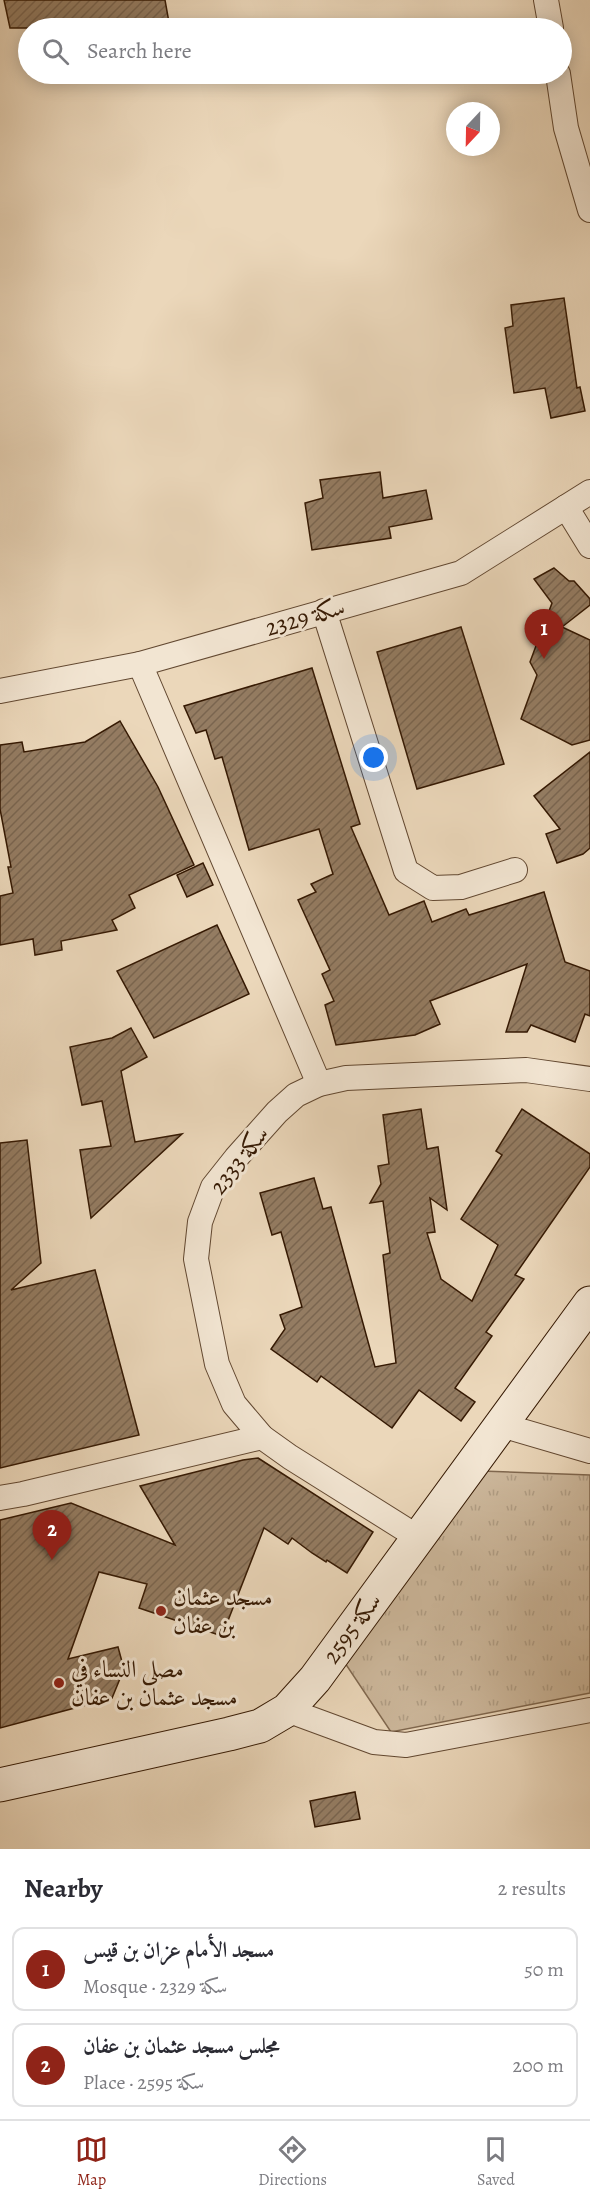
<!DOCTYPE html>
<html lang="en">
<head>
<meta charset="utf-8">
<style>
	:root { --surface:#fff; --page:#f2f2f3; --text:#2b2b33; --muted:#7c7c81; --line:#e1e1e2; --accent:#8f2418 }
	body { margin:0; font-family:Alegreya,Amiri,serif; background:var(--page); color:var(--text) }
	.compass { position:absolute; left:446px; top:102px; width:54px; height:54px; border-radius:50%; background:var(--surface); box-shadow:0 3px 15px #0003; rotate:202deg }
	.you { position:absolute; left:374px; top:758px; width:21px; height:21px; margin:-15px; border:4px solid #fff; border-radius:50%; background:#1a73e8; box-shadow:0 0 0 9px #1a73e833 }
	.badge { display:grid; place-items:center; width:39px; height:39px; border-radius:50%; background:var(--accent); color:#fff; font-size:20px; font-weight:700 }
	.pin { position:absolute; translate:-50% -50px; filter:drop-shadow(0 2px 3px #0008) }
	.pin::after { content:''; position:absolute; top:32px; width:21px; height:18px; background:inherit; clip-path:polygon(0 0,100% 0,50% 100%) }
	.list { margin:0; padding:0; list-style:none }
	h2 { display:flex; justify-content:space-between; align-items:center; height:78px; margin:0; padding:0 24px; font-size:26px }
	h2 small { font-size:20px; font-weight:400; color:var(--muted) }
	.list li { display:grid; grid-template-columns:39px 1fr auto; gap:18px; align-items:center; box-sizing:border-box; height:84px; margin:0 12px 12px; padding:0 12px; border:2px solid var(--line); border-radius:12px }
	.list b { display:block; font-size:22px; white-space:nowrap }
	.list p { margin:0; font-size:20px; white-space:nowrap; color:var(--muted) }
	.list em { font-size:20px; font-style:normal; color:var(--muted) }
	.icon { flex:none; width:33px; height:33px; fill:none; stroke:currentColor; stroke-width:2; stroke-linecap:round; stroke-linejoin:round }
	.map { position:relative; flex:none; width:590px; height:1849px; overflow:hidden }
	.search { position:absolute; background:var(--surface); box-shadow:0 3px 15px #0003; left:18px; right:18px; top:18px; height:66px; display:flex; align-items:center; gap:15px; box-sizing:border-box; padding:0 21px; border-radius:33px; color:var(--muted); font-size:22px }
	.sheet { height:270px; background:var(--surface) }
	nav { display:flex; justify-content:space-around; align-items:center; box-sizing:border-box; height:84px; border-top:2px solid var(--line); background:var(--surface); font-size:16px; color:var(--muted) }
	nav a { display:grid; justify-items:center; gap:3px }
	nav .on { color:var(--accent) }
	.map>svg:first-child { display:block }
	.park { fill:url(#park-tufts); stroke:#80684f; stroke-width:1.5 }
	.building { fill:url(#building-hatch); stroke:#351903; stroke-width:1.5 }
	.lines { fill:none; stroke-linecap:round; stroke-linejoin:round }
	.street-casing { stroke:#624831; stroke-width:26 }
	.secondary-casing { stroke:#351903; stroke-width:35 }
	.street { stroke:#f2e5d2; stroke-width:24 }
	.secondary { stroke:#f2e5d2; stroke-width:33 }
	.poi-dot { fill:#8f2418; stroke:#f2e5d2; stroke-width:2 }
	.labels { text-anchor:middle; stroke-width:6; stroke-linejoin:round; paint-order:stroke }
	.street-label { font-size:24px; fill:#351903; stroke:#f2e5d2 }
	.poi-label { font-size:24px; fill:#351903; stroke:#f2e5d2; text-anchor:start }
</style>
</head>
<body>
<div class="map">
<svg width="590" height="1849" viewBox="0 0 590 1849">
	<defs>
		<pattern id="park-tufts" width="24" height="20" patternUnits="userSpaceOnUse" patternTransform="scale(1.5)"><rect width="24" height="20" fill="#ccb79b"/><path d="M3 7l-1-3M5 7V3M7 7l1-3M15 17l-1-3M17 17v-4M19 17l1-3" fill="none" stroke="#b09d84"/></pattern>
		<pattern id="building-hatch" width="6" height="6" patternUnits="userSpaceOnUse" patternTransform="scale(1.5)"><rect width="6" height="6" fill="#947c62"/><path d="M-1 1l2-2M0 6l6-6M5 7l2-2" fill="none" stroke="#7a654f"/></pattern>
	</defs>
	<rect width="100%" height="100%" fill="#ebd7ba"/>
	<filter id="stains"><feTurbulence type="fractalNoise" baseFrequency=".00333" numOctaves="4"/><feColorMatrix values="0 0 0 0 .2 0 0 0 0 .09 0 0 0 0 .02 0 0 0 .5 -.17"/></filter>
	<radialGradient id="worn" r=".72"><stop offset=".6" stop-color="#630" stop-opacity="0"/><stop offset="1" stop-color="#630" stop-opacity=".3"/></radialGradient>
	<path class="park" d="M481,1471L590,1475V1693L391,1732L343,1660Z"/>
	<g class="building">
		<path d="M4,0H165L170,28H10Z"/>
		<path d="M564,298L577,388L580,387L585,411L551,418L545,388L514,393L505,328L513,326L511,305Z"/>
		<path d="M380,472L383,498L426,490L432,519L389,527L391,538L312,550L305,503L323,498L320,480Z"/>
		<path d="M554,568L569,581H574L590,599V605L562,627L590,640V740L572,745L521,719L537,675L530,662L552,603L534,579Z"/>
		<path d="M461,627L504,764L417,789L377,652Z"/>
		<path d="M312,668L360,824L351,827L389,915L424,901L432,922L466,909L469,915L544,892L565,962L590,971V1016L585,1014L575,1042L531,1025L527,1032H506L527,964L430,1001L440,1024L415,1035L336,1045L325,1005L334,1001L322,974L330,970L298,900L316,892L311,884L333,874L319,829L249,850L222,757L215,759L206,730L196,733L184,706Z"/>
		<path d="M120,721L158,787L194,865L129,895L135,908L112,920L117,930L61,941L62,950L35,955L33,939L0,945V896L13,893L8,867H11L0,809V745L22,742L24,752L85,742Z"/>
		<path d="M590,752V848L583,854L557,863L546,834L560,829L534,796Z"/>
		<path d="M203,863L213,885L187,897L177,875Z"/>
		<path d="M217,925L249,994L154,1038L117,971Z"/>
		<path d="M131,1028L147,1057L121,1071L135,1142L182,1134L91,1218L80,1150L111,1146L102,1101L82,1105L70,1047L112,1038Z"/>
		<path d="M421,1109L427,1149L438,1147L447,1210L430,1198L435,1232L427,1233L441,1279L472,1301L498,1245L461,1219L502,1155L496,1151L522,1109L590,1154V1167L515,1275L524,1279L486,1332L492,1336L455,1388L475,1402L461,1421L419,1390L392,1428L321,1376L317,1382L271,1349L285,1329L280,1315L302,1307L281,1232L272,1235L260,1193L314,1178L323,1209L331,1207L375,1367L396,1363L383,1255L390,1253L383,1201L370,1203L381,1184L378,1166L389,1164L383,1115Z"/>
		<path d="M27,1140L41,1263L11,1290L95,1270L139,1435L0,1468V1143Z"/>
		<path d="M258,1458L373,1532L347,1573L327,1560L326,1562L312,1553L292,1538L288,1544L264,1528L222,1636L139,1608L147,1584L99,1572L68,1659L118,1647L124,1669L112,1698L0,1728V1520L71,1503L175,1545L140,1486L243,1460Z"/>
		<path d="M355,1792L360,1819L315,1827L310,1801Z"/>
	</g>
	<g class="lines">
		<g class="street-casing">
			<g id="street">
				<path d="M546,0L551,28"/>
				<path d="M558,74L566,128L590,210"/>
				<path d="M566,507L590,546"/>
				<path d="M324,611L406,871L433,888L461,887L515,870"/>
				<path d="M140,664L319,1084"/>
				<path d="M0,691L140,664L461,573L590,492"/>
				<path d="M501,1425L590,1451"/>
				<path d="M0,1498L23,1494L262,1437"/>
				<path d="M419,1538L290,1457L262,1437L234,1404L217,1364L196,1259L200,1222L213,1187L236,1158L277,1112L296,1095L319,1084L346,1078L526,1070L590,1079"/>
				<path d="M287,1710L374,1742L406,1745L590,1710"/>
			</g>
		</g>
		<g class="secondary-casing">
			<path id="secondary" d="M0,1785L229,1734L260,1726L287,1710L315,1679L590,1303"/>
		</g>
		<use href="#street" class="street"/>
		<use href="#secondary" class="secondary"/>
	</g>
	<g class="poi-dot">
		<circle cx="161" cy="1611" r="6"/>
		<circle cx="59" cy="1683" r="6"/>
	</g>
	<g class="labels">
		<g class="street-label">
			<text transform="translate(305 617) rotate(-16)" y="8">سكة 2329</text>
			<text transform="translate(239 1160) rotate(-52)" y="8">سكة 2333</text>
			<text transform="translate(352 1628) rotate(-54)" y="8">سكة 2595</text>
		</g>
		<g class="poi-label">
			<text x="173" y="1605">مسجد عثمان<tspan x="173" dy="28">بن عفان</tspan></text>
			<text x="71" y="1677">مصلى النساء في<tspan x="71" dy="28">مسجد عثمان بن عفان</tspan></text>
		</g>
	</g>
	<rect width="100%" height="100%" filter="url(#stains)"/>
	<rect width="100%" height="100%" fill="url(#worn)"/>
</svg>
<svg class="compass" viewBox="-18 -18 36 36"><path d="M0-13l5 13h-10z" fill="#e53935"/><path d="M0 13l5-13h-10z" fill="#7c7c81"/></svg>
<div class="you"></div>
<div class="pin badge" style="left:544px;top:659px">1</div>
<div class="pin badge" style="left:52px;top:1560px">2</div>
<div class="search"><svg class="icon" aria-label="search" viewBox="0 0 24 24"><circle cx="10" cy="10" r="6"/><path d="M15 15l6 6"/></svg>Search here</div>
</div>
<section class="sheet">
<h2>Nearby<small>2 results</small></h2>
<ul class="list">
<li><span class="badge">1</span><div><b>مسجد الأمام عزان بن قيس</b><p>Mosque · سكة 2329</p></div><em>50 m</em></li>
<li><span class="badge">2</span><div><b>مجلس مسجد عثمان بن عفان</b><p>Place · سكة 2595</p></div><em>200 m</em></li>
</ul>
</section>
<nav>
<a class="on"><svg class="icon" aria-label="map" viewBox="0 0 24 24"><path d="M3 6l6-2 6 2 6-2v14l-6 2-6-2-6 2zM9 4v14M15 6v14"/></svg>Map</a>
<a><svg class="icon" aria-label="directions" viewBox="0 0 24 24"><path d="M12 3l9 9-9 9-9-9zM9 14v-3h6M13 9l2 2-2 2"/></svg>Directions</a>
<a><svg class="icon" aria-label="saved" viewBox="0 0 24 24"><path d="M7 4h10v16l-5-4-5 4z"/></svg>Saved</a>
</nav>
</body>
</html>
